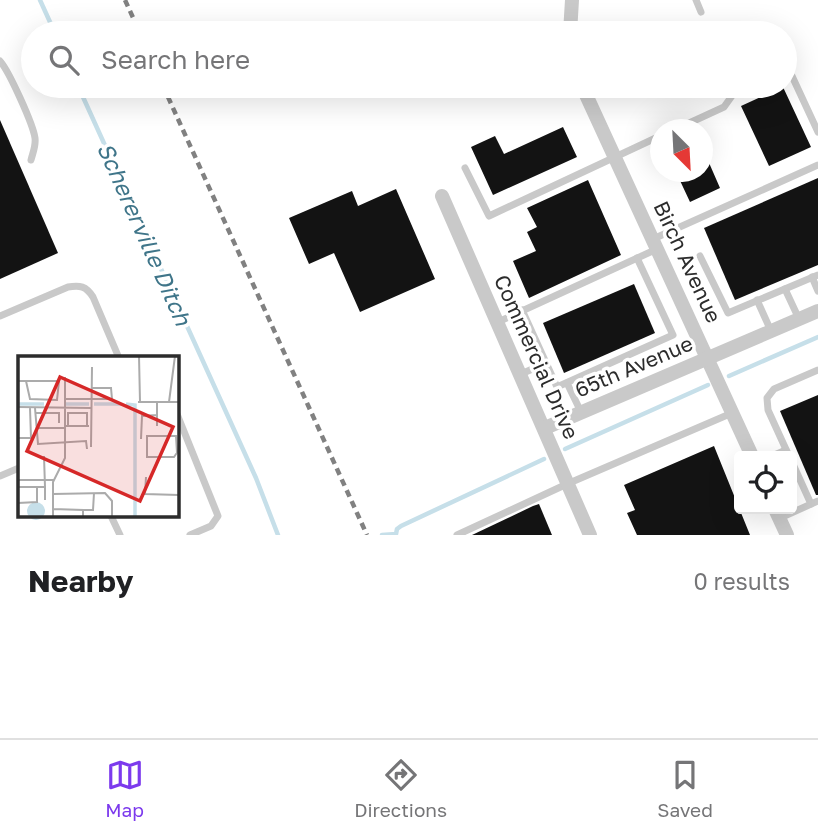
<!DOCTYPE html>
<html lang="en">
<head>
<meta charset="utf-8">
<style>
	:root { --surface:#fff; --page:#f6f6f6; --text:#202124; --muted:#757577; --line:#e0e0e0; --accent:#7c3aed }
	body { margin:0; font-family:"Golos Text",sans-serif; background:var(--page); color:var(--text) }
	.controls { position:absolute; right:21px; bottom:21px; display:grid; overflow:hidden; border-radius:7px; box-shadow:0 7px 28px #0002 }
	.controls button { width:63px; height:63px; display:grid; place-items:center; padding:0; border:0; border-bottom:2px solid var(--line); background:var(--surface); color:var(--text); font:35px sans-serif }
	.compass { position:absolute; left:650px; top:119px; width:63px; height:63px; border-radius:50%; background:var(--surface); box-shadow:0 7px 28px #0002; rotate:156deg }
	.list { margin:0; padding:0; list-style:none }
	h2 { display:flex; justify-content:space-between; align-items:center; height:91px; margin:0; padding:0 28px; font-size:30px }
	h2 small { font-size:23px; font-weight:400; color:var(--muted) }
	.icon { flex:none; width:38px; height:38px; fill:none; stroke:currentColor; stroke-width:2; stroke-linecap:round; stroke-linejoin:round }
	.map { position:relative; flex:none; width:818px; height:535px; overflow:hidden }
	.search { position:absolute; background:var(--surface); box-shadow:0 7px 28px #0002; left:21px; right:21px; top:21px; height:77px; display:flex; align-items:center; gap:18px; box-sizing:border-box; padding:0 24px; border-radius:38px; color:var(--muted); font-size:26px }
	.sheet { height:203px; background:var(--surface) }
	nav { display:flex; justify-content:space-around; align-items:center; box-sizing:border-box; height:98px; border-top:2px solid var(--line); background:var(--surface); font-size:19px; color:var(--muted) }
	nav a { display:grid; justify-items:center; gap:4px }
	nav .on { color:var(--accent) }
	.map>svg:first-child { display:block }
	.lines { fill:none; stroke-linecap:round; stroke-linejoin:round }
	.stream { stroke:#c6dfe9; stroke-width:4.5 }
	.building { fill:#131313 }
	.lane { stroke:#c9c9c9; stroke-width:7 }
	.street { stroke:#c9c9c9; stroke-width:14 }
	.rail { stroke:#818181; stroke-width:4.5; stroke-dasharray:7 5; stroke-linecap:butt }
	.labels { text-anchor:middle; stroke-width:7; stroke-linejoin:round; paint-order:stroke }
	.street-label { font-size:21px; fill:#2c2c2c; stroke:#fff }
	.water-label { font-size:23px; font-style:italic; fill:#3f7589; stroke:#fff }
	.inset-river { fill:none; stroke:#c6dfe9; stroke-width:3.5 }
	.inset-road { fill:none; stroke:#ababab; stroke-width:2 }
	.view { fill:#d62828; fill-opacity:0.15; stroke:#d62828; stroke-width:3.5 }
	.inset-edge { fill:none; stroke:#2c2c2c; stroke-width:3.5 }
</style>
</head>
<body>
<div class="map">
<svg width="818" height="535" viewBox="0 0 818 535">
	<rect width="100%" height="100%" fill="#fff"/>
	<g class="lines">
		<g class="stream">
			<path d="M40,0L55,33"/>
			<path d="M78,86L256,478L278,535"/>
			<path d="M729,376L818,337"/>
			<path d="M565,449L708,385"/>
			<path d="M382,535L396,534L397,529L401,526L544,459"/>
		</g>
	</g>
	<g class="building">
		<path d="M783,87L811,147L769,166L741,106Z"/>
		<path d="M0,120L58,253L0,279Z"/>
		<path d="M563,127L577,157L493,195L471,147L495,136L504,154Z"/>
		<path d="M703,149L720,188L690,202L676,172H703Z"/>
		<path d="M818,178V265L735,300L704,228Z"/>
		<path d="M588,180L621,255L529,298L513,261L536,251L527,232L537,227L527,208Z"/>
		<path d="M396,189L435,279L360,312L334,253L309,264L289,218L352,191L358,206Z"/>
		<path d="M634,284L655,333L564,373L543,323Z"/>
		<path d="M818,395V495H816L780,411Z"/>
		<path d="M714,446L750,535H637L627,513L635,510L624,485Z"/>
		<path d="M539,504L552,535H472L533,506Z"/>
	</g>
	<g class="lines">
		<g class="lane">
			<path d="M696,0L701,12"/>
			<path d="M0,61C9,71 33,124 35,138C36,146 33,152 31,160"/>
			<path d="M785,74L792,76L818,132"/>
			<path d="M674,130L724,107L734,93L745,86"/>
			<path d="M465,168L489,216L660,136"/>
			<path d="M653,239L818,165"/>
			<path d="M700,256L728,313L818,275"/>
			<path d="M812,277L818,291"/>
			<path d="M785,289L799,319"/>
			<path d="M757,300L771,331"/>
			<path d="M522,310L557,387L673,335L637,258"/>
			<path d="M0,316L68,287C80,285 86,286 93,297L119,358"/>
			<path d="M498,322L657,249"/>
			<path d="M521,374L546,363"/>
			<path d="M567,383L581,412"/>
			<path d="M177,414L218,516L211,526L190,535"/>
			<path d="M772,456L786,450"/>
			<path d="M789,456L768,410L767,398L774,389L818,370"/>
			<path d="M792,462L811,504"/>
			<path d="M0,476L19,468"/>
			<path d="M111,516L120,535"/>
			<path d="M780,518L818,501"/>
			<path d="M457,535L567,484L732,413"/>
		</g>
		<g class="street">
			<path d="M570,33L572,0"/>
			<path d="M582,86L752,456"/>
			<path d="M442,196L590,535"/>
			<path d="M545,428L818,311"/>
			<path d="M775,509L787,535"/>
		</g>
		<g class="rail">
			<path d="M125,0L140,33"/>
			<path d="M163,86L367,535"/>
		</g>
	</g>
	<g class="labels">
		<g class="street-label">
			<text transform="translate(687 262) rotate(65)" y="7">Birch Avenue</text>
			<text transform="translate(536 357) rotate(66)" y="7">Commercial Drive</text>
			<text transform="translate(634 367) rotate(-23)" y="7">65th Avenue</text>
		</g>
		<g class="water-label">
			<text transform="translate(144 234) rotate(66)" y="8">Schererville Ditch</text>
		</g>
	</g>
	<g transform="translate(18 356)">
		<rect width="161" height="161" fill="#fff"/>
		<path d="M9 155a9 9 0 1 1 18 0a9 9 0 1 1-18 0Z" fill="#c6dfe9"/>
		<path class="inset-river" d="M0,48H26M48,48H71M76,48H103M108,48L117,49V161"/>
		<path class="inset-road" d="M121,0L122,46M0,25H42M8,25L12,43L39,44L41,25M47,43H94L93,32H74M120,46H161M139,46V70M151,46L157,0M0,51L74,52M17,52L20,88L68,85L69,93M17,57H41V67M48,70H71M50,70V57H69V70M18,72H47M0,82H13L12,52M123,83L124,60L139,59M73,91L74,11M159,97L158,80H129V101H156L161,94M26,100L27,131M128,121L127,138L161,139M0,124H36M0,131H19V146L0,147M19,131H27V144M35,138L87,137L94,145V161M35,153L65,154V161M65,154H75L76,137M35,161V126L47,102V21"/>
		<path class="view" d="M42,21L155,71L122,145L9,95Z"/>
		<rect width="161" height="161" class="inset-edge"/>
	</g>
</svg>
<div class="controls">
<button><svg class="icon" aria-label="locate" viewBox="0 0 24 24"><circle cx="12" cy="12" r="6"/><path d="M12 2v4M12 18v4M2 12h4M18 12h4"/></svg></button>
</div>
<svg class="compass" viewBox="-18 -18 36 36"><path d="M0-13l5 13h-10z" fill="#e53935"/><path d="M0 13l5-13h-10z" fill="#757577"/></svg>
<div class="search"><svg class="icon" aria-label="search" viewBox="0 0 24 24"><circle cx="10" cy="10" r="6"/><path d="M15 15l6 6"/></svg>Search here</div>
</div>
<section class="sheet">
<h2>Nearby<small>0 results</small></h2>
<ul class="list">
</ul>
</section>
<nav>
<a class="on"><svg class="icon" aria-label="map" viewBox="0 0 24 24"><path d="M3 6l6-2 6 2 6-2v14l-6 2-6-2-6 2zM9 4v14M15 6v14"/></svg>Map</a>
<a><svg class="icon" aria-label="directions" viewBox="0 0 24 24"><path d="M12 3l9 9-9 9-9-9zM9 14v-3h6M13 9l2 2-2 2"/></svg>Directions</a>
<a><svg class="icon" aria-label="saved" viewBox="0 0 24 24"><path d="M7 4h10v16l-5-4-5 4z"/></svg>Saved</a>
</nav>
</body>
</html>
